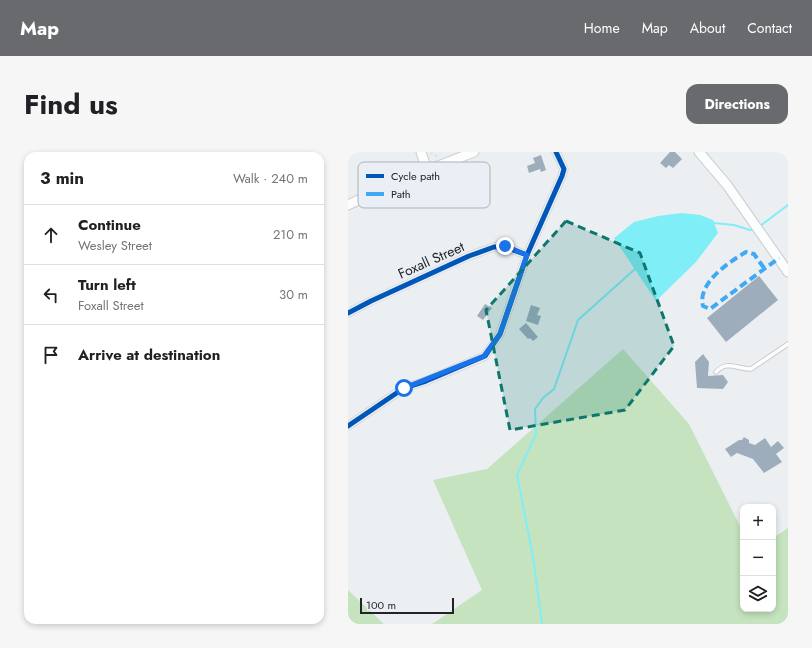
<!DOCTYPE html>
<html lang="en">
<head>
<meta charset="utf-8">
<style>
	:root { --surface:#fff; --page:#f6f6f6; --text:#202124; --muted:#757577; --line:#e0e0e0; --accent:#686a6d }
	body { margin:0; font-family:Jost,sans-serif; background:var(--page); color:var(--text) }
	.controls { position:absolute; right:12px; bottom:12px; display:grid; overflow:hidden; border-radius:8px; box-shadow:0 2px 6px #0003 }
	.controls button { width:36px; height:36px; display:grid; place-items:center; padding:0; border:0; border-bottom:1px solid var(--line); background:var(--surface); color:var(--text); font:20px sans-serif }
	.scale { position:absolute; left:12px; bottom:10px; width:94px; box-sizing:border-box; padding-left:4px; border:2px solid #212326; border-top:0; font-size:11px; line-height:14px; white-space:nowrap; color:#212326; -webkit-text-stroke:3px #e9eff5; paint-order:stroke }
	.stop { position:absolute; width:12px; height:12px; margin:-9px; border:3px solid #1a73e8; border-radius:50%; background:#fff }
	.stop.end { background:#1a73e8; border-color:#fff; box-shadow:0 1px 4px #0008 }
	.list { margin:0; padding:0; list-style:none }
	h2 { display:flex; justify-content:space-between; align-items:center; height:52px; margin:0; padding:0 16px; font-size:17px }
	h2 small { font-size:13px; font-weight:400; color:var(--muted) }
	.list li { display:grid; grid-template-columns:26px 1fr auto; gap:12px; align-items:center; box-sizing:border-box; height:60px; padding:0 16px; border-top:1px solid var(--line) }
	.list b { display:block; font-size:15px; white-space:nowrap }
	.list p { margin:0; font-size:13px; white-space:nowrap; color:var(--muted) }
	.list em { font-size:13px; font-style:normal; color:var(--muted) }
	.icon { flex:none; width:22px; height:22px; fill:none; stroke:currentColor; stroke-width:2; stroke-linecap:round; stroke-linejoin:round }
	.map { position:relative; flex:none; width:440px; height:472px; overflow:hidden; border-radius:12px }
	header { display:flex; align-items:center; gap:24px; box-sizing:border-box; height:56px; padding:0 20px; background:var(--accent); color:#fff }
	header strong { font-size:19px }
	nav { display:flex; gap:22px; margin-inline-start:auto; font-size:14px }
	.intro { display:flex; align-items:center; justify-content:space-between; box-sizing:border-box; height:96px; padding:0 24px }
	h1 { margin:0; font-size:28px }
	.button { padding:10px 18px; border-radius:12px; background:var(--accent); color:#fff; font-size:14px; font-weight:700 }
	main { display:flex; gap:24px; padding:0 24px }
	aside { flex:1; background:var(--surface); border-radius:12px; box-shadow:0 2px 6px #0003 }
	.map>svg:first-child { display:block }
	.green { fill:#c4e3be }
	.water { fill:#80eef7 }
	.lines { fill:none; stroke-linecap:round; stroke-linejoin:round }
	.stream { stroke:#80eef7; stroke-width:2 }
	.building { fill:#9dadbc }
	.lane-casing { stroke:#c9cbcd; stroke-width:5.5 }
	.street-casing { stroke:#c9cbcd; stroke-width:9 }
	.secondary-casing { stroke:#c9cbcd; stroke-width:11 }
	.path { stroke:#d5d6d7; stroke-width:1; stroke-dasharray:3 2; stroke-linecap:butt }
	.lane { stroke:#fcfdfd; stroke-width:3.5 }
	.street { stroke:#fcfdfd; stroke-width:7 }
	.secondary { stroke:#fcfdfd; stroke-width:9 }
	.quiet { stroke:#3fa9f5; stroke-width:4; stroke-dasharray:8 4; stroke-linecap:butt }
	.cycleway-casing { stroke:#e9eff5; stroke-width:8 }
	.cycleway { stroke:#0057b8; stroke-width:5 }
	.route { stroke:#1a73e8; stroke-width:5 }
	.marked { fill:#0f766e; fill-opacity:0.2; stroke:#0f766e; stroke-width:3; stroke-dasharray:8 5; stroke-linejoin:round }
	.labels { text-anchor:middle; stroke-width:3.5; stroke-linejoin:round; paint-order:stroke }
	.street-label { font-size:14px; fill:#212326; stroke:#e9eff5 }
	.key { fill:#e9eff5; stroke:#adb2b7; stroke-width:1 }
	.key-label { font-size:11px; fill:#212326 }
</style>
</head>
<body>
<header>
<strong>Map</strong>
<nav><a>Home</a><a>Map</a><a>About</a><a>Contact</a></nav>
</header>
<div class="intro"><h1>Find us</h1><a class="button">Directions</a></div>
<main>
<aside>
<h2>3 min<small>Walk · 240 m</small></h2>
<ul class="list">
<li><svg class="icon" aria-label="ahead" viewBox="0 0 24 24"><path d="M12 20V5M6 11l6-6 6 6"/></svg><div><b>Continue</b><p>Wesley Street</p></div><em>210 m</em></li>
<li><svg class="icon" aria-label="left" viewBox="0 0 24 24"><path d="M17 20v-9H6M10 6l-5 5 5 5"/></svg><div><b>Turn left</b><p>Foxall Street</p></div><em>30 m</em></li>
<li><svg class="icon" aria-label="arrive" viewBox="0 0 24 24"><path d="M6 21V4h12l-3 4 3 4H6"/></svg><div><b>Arrive at destination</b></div></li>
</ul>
</aside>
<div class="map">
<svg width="440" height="472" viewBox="0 0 440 472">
	<rect width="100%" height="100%" fill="#eceff2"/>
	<g class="green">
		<path d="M275,197L341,272L395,380V457H425V386L440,376V472H84L134,438L85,328L139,317Z"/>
		<path d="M0,438L36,472H0Z"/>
	</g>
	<path class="water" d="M334,61L352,63L365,68L370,81L348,110L308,149L266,86L286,70L310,64Z"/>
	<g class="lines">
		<g class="stream">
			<path d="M366,71L386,73L402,78H407"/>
			<path d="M412,74L440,53"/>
			<path d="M194,472L185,405L169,323L188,282L187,257L195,246L206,237L230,168L287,117"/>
		</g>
	</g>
	<g class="building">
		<path d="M322,0H327L334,7L325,16L321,13L318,16L312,11Z"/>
		<path d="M193,3L198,18L193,20L192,17L181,21L179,14L187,11L185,6Z"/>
		<path d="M411,124L430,148L378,190L359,166Z"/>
		<path d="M137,152L144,156L135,168L129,164Z"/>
		<path d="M183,153L192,156L189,163L193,164L190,173L178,169Z"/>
		<path d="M178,171L190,185L185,189L182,186L180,187L171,177Z"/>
		<path d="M355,202L361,210L360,224L375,223L380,230L375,237L349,236L347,210Z"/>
		<path d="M396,285L401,288V291L407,293L417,286L423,295L430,289L436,296L428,302L434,310L416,321L405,307L389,301L383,305L377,297L391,288H394Z"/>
	</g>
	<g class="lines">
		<g class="lane-casing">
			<path id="lane" d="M368,220C379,208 389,217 403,217L440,192"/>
		</g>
		<g class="street-casing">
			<g id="street">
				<path d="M0,161L23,149L121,104L146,95H157L179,103"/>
				<path d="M0,274L56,236L78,229L137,204L152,182L179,103L214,24L216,17L208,0"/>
			</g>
		</g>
		<g class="secondary-casing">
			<g id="secondary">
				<path d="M73,0L79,18"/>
				<path d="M351,0L379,33L440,120"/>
				<path d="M0,53L47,31L126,0"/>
			</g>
		</g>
		<path class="path" d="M82,1L91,5"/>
		<use href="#lane" class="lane"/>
		<use href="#street" class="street"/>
		<use href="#secondary" class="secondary"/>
		<path class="quiet" d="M416,116L406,102L398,100C381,110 349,131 355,154L362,157L431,106"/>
		<g class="cycleway-casing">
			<g id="cycleway">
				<path d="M0,161L23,149L121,104L146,95H157L179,103"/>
				<path d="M0,274L56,236L78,229L137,204L152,182L179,103L214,24L216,17L208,0"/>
			</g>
		</g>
		<use href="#cycleway" class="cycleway"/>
	</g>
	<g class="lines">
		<path class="route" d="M56,236L136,204L152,182L179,103L157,94"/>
	</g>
	<path class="marked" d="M218,69L292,101L326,194L277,258L162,278L138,158Z"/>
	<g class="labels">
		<g class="street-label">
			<text transform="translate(83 108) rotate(-24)" y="5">Foxall Street</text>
		</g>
	</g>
	<rect x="10" y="10" width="132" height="46" rx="6" class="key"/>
	<rect x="18" y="22" width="18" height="4" fill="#0057b8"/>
	<rect x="18" y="40" width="18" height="4" fill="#3fa9f5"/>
	<g class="key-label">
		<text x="43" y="28">Cycle path</text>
		<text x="43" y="46">Path</text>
	</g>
</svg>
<div class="controls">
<button>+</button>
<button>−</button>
<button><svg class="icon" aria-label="layers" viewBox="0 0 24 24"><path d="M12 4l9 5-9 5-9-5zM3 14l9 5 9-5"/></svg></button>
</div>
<div class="scale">100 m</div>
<div class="stop" style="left:56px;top:236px"></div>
<div class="stop end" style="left:157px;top:94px"></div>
</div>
</main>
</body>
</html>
